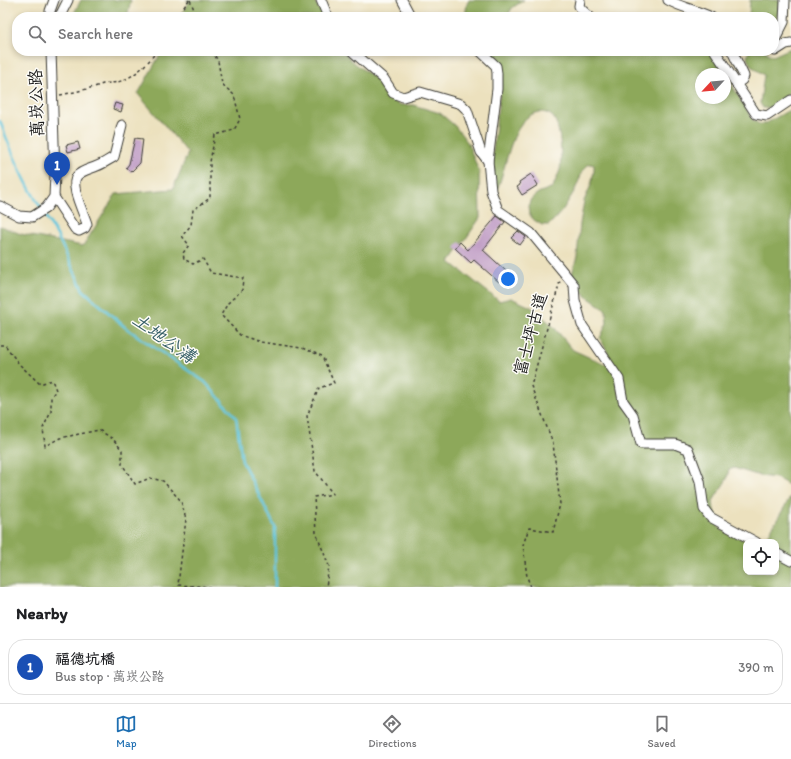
<!DOCTYPE html>
<html lang="en">
<head>
<meta charset="utf-8">
<style>
	:root { --surface:#fff; --page:#f2f2f2; --text:#202124; --muted:#757577; --line:#e0e0e0; --accent:#1f6fb2 }
	body { margin:0; font-family:Itim,"LXGW WenKai TC",sans-serif; background:var(--page); color:var(--text) }
	.controls { position:absolute; right:12px; bottom:12px; display:grid; overflow:hidden; border-radius:8px; box-shadow:0 2px 6px #0003 }
	.controls button { width:36px; height:36px; display:grid; place-items:center; padding:0; border:0; border-bottom:1px solid var(--line); background:var(--surface); color:var(--text); font:20px sans-serif }
	.compass { position:absolute; left:695px; top:68px; width:36px; height:36px; border-radius:50%; background:var(--surface); box-shadow:0 2px 6px #0003; rotate:244deg }
	.you { position:absolute; left:508px; top:279px; width:14px; height:14px; margin:-10px; border:3px solid #fff; border-radius:50%; background:#1a73e8; box-shadow:0 0 0 6px #1a73e833 }
	.badge { display:grid; place-items:center; width:26px; height:26px; border-radius:50%; background:var(--accent); color:#fff; font-size:13px; font-weight:700 }
	.pin { position:absolute; translate:-50% -33px; filter:drop-shadow(0 1px 2px #0008) }
	.pin::after { content:''; position:absolute; top:21px; width:14px; height:12px; background:inherit; clip-path:polygon(0 0,100% 0,50% 100%) }
	.list { margin:0; padding:0; list-style:none }
	h2 { display:flex; justify-content:space-between; align-items:center; height:52px; margin:0; padding:0 16px; font-size:17px }
	h2 small { font-size:13px; font-weight:400; color:var(--muted) }
	.list li { display:grid; grid-template-columns:26px 1fr auto; gap:12px; align-items:center; box-sizing:border-box; height:56px; margin:0 8px 8px; padding:0 8px; border:1px solid var(--line); border-radius:16px }
	.list b { display:block; font-size:15px; white-space:nowrap }
	.list p { margin:0; font-size:13px; white-space:nowrap; color:var(--muted) }
	.list em { font-size:13px; font-style:normal; color:var(--muted) }
	.icon { flex:none; width:22px; height:22px; fill:none; stroke:currentColor; stroke-width:2; stroke-linecap:round; stroke-linejoin:round }
	.map { position:relative; flex:none; width:791px; height:587px; overflow:hidden }
	.search { position:absolute; background:var(--surface); box-shadow:0 2px 6px #0003; left:12px; right:12px; top:12px; height:44px; display:flex; align-items:center; gap:10px; box-sizing:border-box; padding:0 14px; border-radius:16px; color:var(--muted); font-size:15px }
	.sheet { height:116px; background:var(--surface) }
	nav { display:flex; justify-content:space-around; align-items:center; box-sizing:border-box; height:56px; border-top:1px solid var(--line); background:var(--surface); font-size:11px; color:var(--muted) }
	nav a { display:grid; justify-items:center; gap:2px }
	nav .on { color:var(--accent) }
	.map>svg:first-child { display:block }
	.forest { fill:#8da85a; stroke:#54623b }
	.lines { fill:none; stroke-linecap:round; stroke-linejoin:round }
	.stream { stroke:#5ec4db; stroke-width:2.5 }
	.building { fill:#c19fc6 }
	.minor-casing { stroke:#3b3a34; stroke-width:11 }
	.path { stroke:#3b3a34; stroke-width:1.5; stroke-dasharray:3 3; stroke-linecap:butt }
	.minor { stroke:#fff; stroke-width:9 }
	.labels { text-anchor:middle; stroke-width:3; stroke-linejoin:round; paint-order:stroke }
	.street-label { font-size:17px; fill:#1c1c1c; stroke:#fdfcf7 }
	.water-label { font-size:18px; font-style:italic; fill:#365f68; stroke:#fdfcf7 }
</style>
</head>
<body>
<div class="map">
<svg width="791" height="587" viewBox="0 0 791 587">
	<rect width="100%" height="100%" fill="#fdfcf7"/>
	<filter id="ink" filterUnits="userSpaceOnUse"><feTurbulence type="fractalNoise" baseFrequency=".025" numOctaves="2"/><feDisplacementMap in="SourceGraphic" scale="8" xChannelSelector="R" yChannelSelector="G"/><feConvolveMatrix kernelMatrix="1 2 1 2 8 2 1 2 1" color-interpolation-filters="sRGB"/></filter>
	<filter id="wash" filterUnits="userSpaceOnUse"><feTurbulence type="fractalNoise" baseFrequency=".012" numOctaves="4" result="noise"/><feDisplacementMap in="SourceGraphic" scale="16" xChannelSelector="R" yChannelSelector="G"/><feGaussianBlur stdDeviation="0.9" result="paint"/><feColorMatrix in="noise" values="0 0 0 0 0 0 0 0 0 0 0 0 0 0 0 0 0 1.4 0 .05"/><feComposite in="paint" operator="in"/></filter>
	<g filter="url(#wash)">
		<rect width="100%" height="100%" fill="#ece1be"/>
		<g class="forest">
			<path d="M81,0H131L127,17H72Z"/>
			<path d="M186,0H314L324,17H180L189,1Z"/>
			<path d="M469,0H524L512,8L507,17H465L467,4Z"/>
			<path d="M750,0H781L777,19L774,27V17H749Z"/>
			<path d="M791,48V91C783,99 774,109 763,108L760,103L764,75L751,66L747,58L749,51H767V53L773,56Z"/>
			<path d="M162,51H343L352,61L382,84L394,102L401,105H413L440,113L455,126L468,143L479,172L480,218L450,262L499,301L511,298L531,307L552,325L573,350L606,365L608,353L600,338L607,323L606,310L589,298L574,285L572,274L577,257L580,224L584,201L591,185L594,171V165L591,164L588,165L583,170L575,190L562,211L549,225H542L534,220L529,214L528,206L531,199L538,193L553,187C555,181 558,175 560,170C562,158 561,124 552,116C550,114 544,112 541,112C534,112 526,117 523,122C508,141 506,168 497,190L494,191L492,159L502,74L497,62L485,51H706L711,53L725,74H701V98H725V74L753,120L759,124H765L791,109V486L776,478L760,476L734,468L729,470L727,479L713,501L714,510L718,518L719,528L748,542H746V572H776V542H764L791,496V587H0V226L21,234L83,246L116,194L173,189L188,153L138,94Z"/>
		</g>
		<g class="lines">
			<g class="stream">
				<path d="M0,121C11,151 23,180 41,208"/>
				<path d="M43,212L57,235L83,290L126,328L205,382L236,417L242,461L275,527V587"/>
			</g>
		</g>
		<g id="blocks">
			<g class="building">
				<path d="M115,103L123,105L121,112L113,109Z"/>
				<path d="M135,138L143,139L140,163L131,172L126,168L129,164Z"/>
				<path d="M78,142L80,149L68,152L66,145Z"/>
				<path d="M531,174L538,185L522,195L517,187L520,185L519,182Z"/>
				<path d="M497,216L505,222L483,250L507,272L499,282L474,260L471,263L455,248L460,242L468,250Z"/>
				<path d="M518,231L526,237L520,245L511,238Z"/>
			</g>
		</g>
	</g>
	<g filter="url(#ink)">
		<use href="#blocks" fill-opacity="0" stroke="#3b3a34" stroke-width="1"/>
		<g class="lines">
			<g class="minor-casing">
				<g id="minor">
					<path d="M321,0L328,17"/>
					<path d="M402,0L411,17"/>
					<path d="M580,0L579,6L582,10L590,17"/>
					<path d="M668,0C682,8 697,10 711,17"/>
					<path d="M50,17V11L54,0"/>
					<path d="M57,17L61,14L68,0"/>
					<path d="M774,42L784,22L785,0"/>
					<path d="M774,49L775,51L786,44L791,43"/>
					<path d="M352,51L384,79L393,93L403,97L420,92L461,104L467,110L481,152L488,161"/>
					<path d="M480,51L496,66L497,73V89L488,161L491,191L498,210L531,233L574,285L575,300L582,325L619,379L623,401L633,415L641,444H675L688,449L700,481L704,509L710,517L756,542"/>
					<path d="M715,51L756,114L767,116L791,100"/>
					<path d="M732,51L744,76L742,80L736,84"/>
					<path d="M54,197L75,229L79,231L85,228L87,224C84,213 69,186 77,176C82,170 91,169 97,166C103,164 108,160 114,157L122,125"/>
					<path d="M0,206L19,216L32,217L46,208L54,197L55,174L51,51"/>
					<path d="M776,553L791,561"/>
				</g>
			</g>
			<g class="path">
				<path d="M190,0L197,17"/>
				<path d="M177,17L189,0"/>
				<path d="M212,51L218,61L222,84L234,95L240,119L234,130L215,135L210,162V198L193,210L191,225L182,236L189,245L183,253L184,259L193,264L203,259L211,273L243,278L242,290L228,303L221,315L240,335L260,342L302,348L322,356L334,383L319,388L307,416L315,471L333,494L314,497L316,533L329,566L326,587"/>
				<path d="M60,95C75,92 89,89 103,84C108,83 113,83 118,82C135,77 147,64 157,51"/>
				<path d="M0,345H5L19,364L40,384L52,380L56,390L51,397V412L43,428L45,446L60,438L99,430L113,439L122,450V464L135,484L150,478L163,481L181,501L186,519L178,585L210,587"/>
				<path d="M531,587L527,577L523,545L529,528L553,532L560,504L553,443L531,386L560,281"/>
			</g>
			<use href="#minor" class="minor"/>
		</g>
	</g>
	<g class="labels">
		<g class="street-label">
			<text transform="translate(36 103) rotate(-92)" y="6">萬崁公路</text>
			<text transform="translate(530 334) rotate(-75)" y="6">富士坪古道</text>
		</g>
		<g class="water-label">
			<text transform="translate(164 338) rotate(35)" y="6">土地公溝</text>
		</g>
	</g>
</svg>
<div class="controls">
<button><svg class="icon" aria-label="locate" viewBox="0 0 24 24"><circle cx="12" cy="12" r="6"/><path d="M12 2v4M12 18v4M2 12h4M18 12h4"/></svg></button>
</div>
<svg class="compass" viewBox="-18 -18 36 36"><path d="M0-13l5 13h-10z" fill="#e53935"/><path d="M0 13l5-13h-10z" fill="#757577"/></svg>
<div class="you"></div>
<div class="pin badge" style="left:57px;top:185px;background:#1a4fb4">1</div>
<div class="search"><svg class="icon" aria-label="search" viewBox="0 0 24 24"><circle cx="10" cy="10" r="6"/><path d="M15 15l6 6"/></svg>Search here</div>
</div>
<section class="sheet">
<h2>Nearby<small></small></h2>
<ul class="list">
<li><span class="badge" style="background:#1a4fb4">1</span><div><b>福德坑橋</b><p>Bus stop · 萬崁公路</p></div><em>390 m</em></li>
</ul>
</section>
<nav>
<a class="on"><svg class="icon" aria-label="map" viewBox="0 0 24 24"><path d="M3 6l6-2 6 2 6-2v14l-6 2-6-2-6 2zM9 4v14M15 6v14"/></svg>Map</a>
<a><svg class="icon" aria-label="directions" viewBox="0 0 24 24"><path d="M12 3l9 9-9 9-9-9zM9 14v-3h6M13 9l2 2-2 2"/></svg>Directions</a>
<a><svg class="icon" aria-label="saved" viewBox="0 0 24 24"><path d="M7 4h10v16l-5-4-5 4z"/></svg>Saved</a>
</nav>
</body>
</html>
